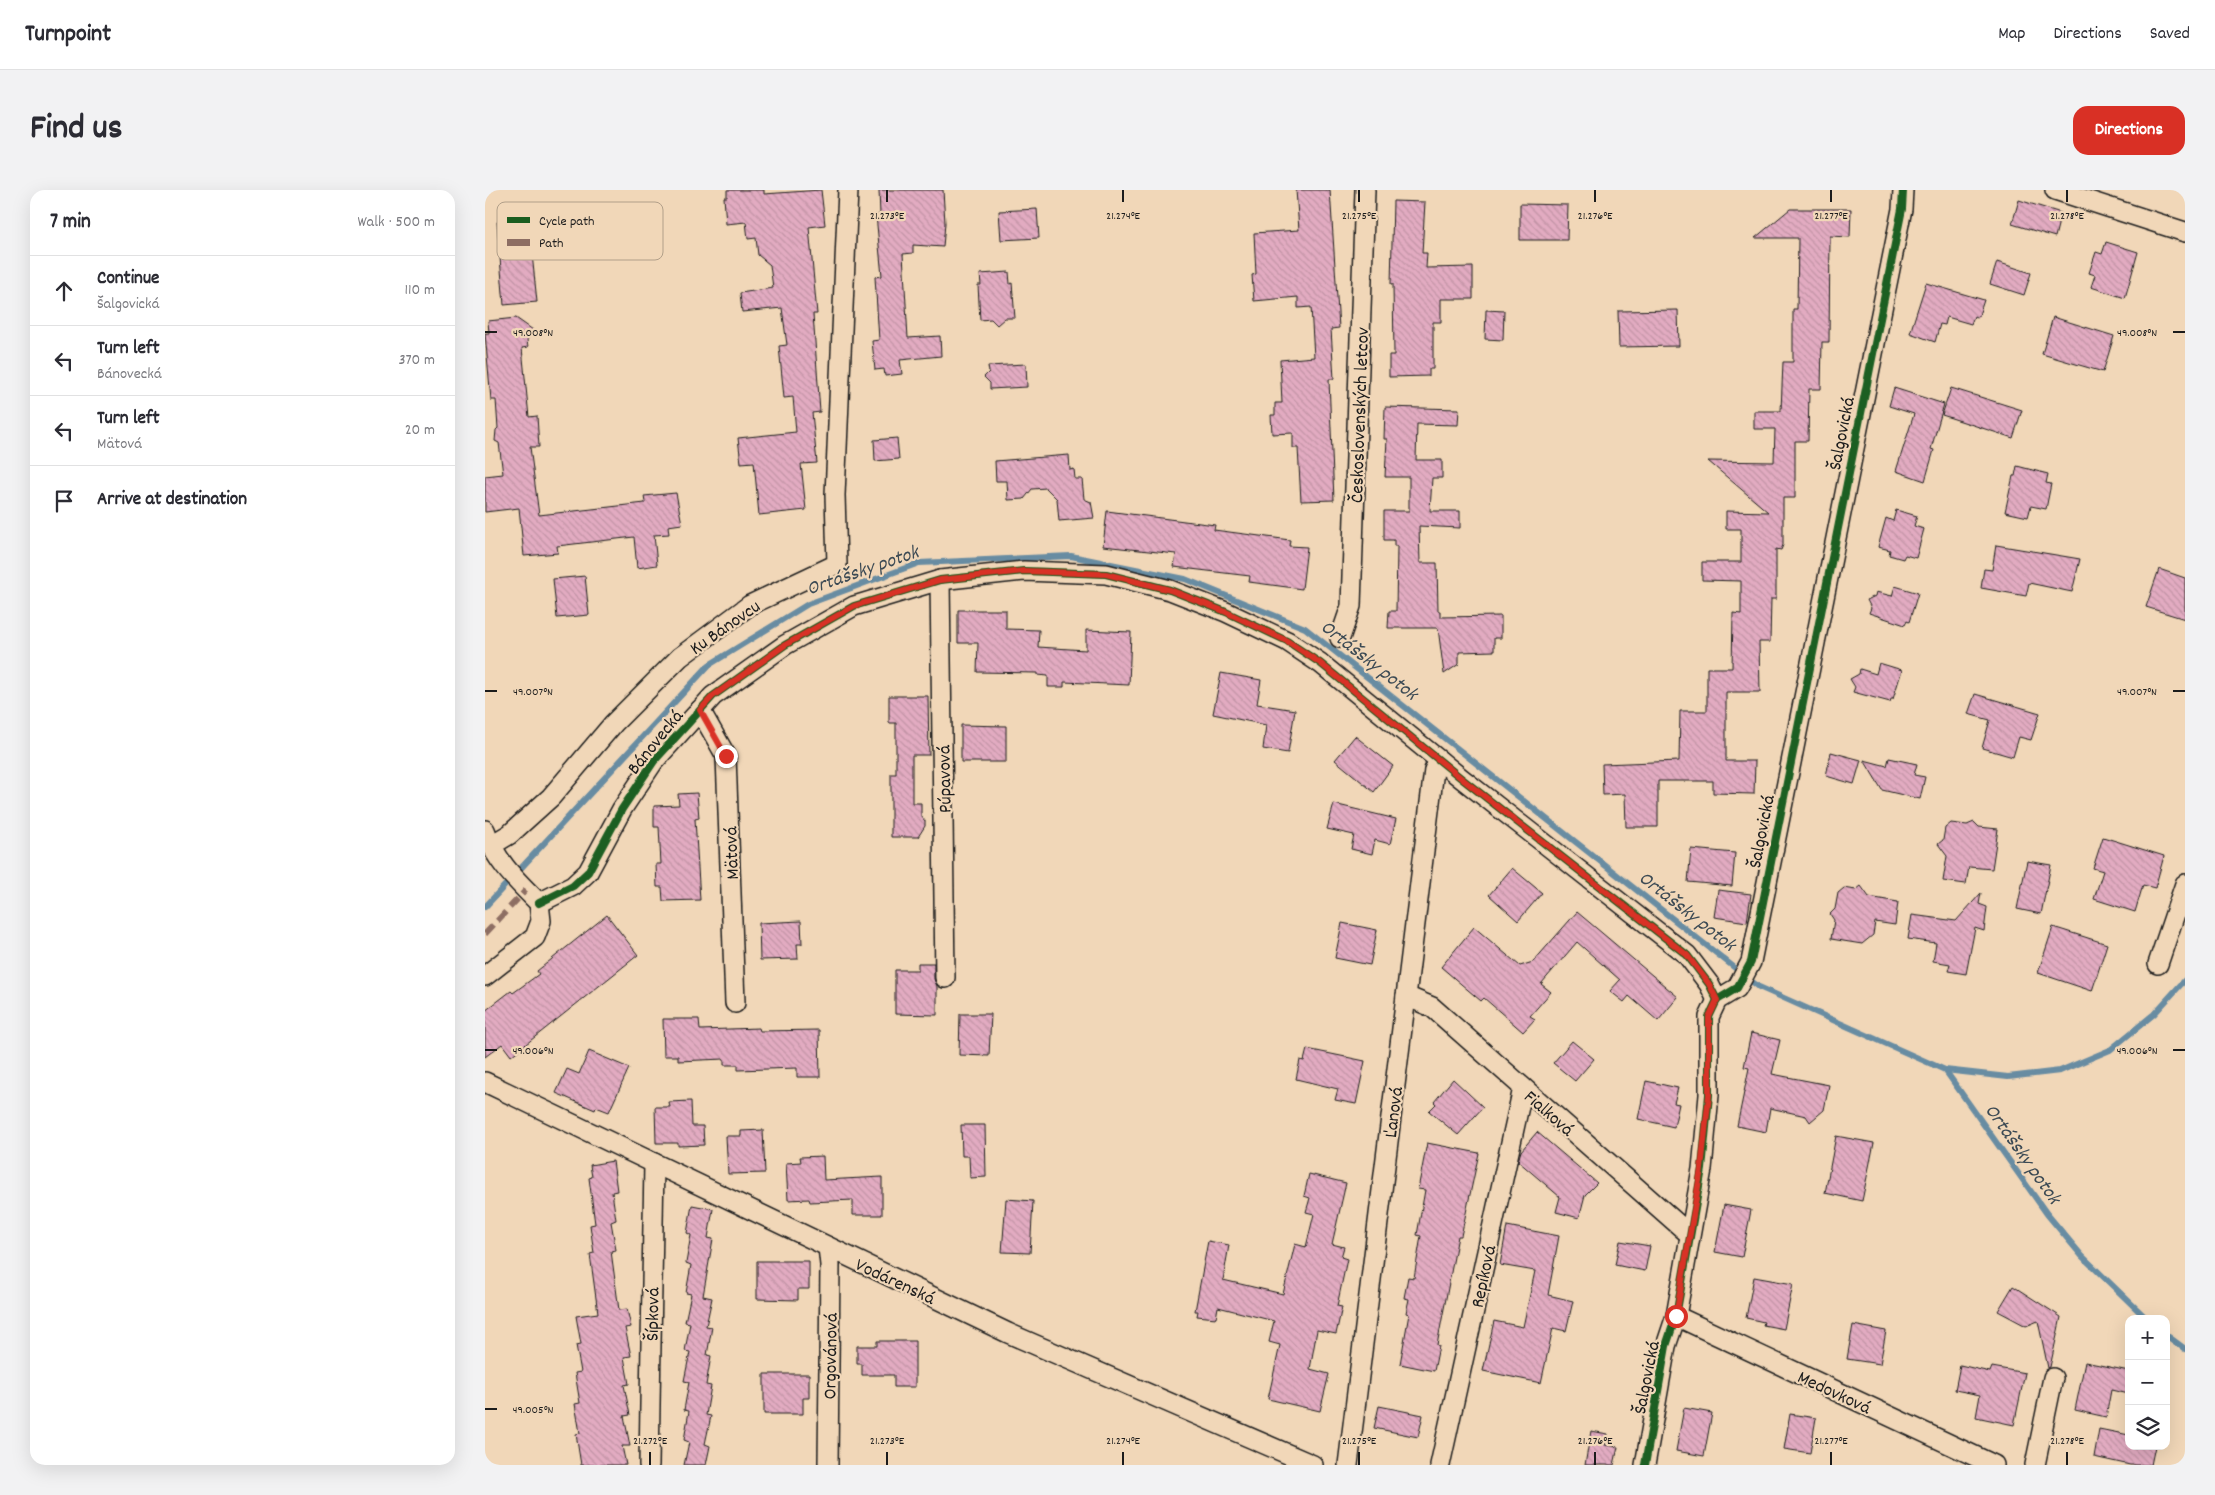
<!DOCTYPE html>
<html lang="en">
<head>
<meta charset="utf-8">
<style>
	:root { --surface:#fff; --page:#f2f2f3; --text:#2b2b33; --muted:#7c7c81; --line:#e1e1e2; --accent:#d93025 }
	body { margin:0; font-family:Dekko,sans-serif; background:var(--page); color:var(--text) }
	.controls { position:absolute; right:15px; bottom:15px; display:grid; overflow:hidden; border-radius:10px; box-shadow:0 5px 20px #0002 }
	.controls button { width:45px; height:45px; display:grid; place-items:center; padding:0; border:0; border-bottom:1px solid var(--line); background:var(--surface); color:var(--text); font:25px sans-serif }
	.stop { position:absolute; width:15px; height:15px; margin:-11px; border:4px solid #d93025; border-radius:50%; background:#fff }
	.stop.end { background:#d93025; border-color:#fff; box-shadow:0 1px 5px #0008 }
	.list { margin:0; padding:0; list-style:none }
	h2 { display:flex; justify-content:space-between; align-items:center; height:65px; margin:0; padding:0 20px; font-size:21px }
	h2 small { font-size:16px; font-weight:400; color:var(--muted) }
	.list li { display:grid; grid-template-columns:32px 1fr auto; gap:15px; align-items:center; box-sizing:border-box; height:70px; padding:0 20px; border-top:1px solid var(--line) }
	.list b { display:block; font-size:19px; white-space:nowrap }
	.list p { margin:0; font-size:16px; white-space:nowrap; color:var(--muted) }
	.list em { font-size:16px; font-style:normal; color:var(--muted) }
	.icon { flex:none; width:28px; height:28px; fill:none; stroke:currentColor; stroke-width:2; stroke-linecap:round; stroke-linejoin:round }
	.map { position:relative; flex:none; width:1700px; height:1275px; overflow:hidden; border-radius:15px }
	header { display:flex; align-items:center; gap:30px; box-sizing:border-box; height:70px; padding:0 25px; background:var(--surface); border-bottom:1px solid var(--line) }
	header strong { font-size:24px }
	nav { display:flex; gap:28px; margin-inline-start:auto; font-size:18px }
	.intro { display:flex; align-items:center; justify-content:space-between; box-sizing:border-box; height:120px; padding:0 30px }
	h1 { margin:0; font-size:35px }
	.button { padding:12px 22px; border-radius:15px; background:var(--accent); color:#fff; font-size:18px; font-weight:700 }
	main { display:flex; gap:30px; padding:0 30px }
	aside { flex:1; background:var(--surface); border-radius:15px; box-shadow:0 5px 20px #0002 }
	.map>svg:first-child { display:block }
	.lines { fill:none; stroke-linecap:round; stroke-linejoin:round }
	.stream { stroke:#688ca2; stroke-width:6 }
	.building { fill:url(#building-back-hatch); stroke:#1c1c1c }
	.street-casing { stroke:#1c1c1c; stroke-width:22 }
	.street { stroke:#f1d7b8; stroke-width:19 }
	.quiet { stroke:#8d6e63; stroke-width:6; stroke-dasharray:12 6; stroke-linecap:butt }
	.cycleway-casing { stroke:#f1d7b8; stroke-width:11 }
	.cycleway { stroke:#1b5e20; stroke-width:8 }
	.route { stroke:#d93025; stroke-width:6 }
	.ticks { fill:none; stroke:#1c1c1c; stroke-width:2 }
	.labels { text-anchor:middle; stroke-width:4.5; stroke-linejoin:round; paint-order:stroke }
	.street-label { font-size:19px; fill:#1c1c1c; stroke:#f1d7b8 }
	.water-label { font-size:20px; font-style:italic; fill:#3c4a54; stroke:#f1d7b8 }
	.key { fill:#f1d7b8; stroke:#b19f89; stroke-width:1 }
	.key-label { font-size:14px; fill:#1c1c1c }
	.ticks-label { font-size:12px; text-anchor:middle; fill:#1c1c1c; stroke:#f1d7b8; stroke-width:4.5; stroke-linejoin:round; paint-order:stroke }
</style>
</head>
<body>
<header>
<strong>Turnpoint</strong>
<nav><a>Map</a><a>Directions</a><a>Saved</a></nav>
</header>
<div class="intro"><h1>Find us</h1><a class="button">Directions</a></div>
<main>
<aside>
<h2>7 min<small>Walk · 500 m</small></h2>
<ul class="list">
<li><svg class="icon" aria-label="ahead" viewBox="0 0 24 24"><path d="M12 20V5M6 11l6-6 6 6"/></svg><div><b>Continue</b><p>Šalgovická</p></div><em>110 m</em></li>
<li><svg class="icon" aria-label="left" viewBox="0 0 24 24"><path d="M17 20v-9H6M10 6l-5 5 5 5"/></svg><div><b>Turn left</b><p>Bánovecká</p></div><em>370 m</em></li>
<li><svg class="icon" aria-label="left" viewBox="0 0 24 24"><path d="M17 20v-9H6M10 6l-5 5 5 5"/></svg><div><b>Turn left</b><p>Mätová</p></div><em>20 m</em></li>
<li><svg class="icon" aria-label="arrive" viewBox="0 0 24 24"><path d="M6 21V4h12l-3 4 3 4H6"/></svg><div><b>Arrive at destination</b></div></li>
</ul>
</aside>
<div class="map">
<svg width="1700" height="1275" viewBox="0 0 1700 1275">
	<defs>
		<pattern id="building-back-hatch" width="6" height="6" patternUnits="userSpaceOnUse" patternTransform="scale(1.25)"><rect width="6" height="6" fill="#e2abc1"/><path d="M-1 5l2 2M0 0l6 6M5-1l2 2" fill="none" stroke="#c193a5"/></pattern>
	</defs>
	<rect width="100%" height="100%" fill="#f1d7b8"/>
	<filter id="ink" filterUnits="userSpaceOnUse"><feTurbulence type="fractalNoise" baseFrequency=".02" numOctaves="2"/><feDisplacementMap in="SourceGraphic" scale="10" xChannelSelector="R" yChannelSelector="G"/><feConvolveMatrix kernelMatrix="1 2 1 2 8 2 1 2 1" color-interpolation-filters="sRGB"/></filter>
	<g filter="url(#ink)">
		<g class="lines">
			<g class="stream">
				<path d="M0,717L224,475L323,414L434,373L586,366L700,389L820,438L1274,797L1460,880L1562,1024L1597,1066L1662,1129"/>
				<path d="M1460,880L1523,887L1575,881L1625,860L1669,824L1700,790"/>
				<path d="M1681,1145L1700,1159"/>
			</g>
		</g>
		<g class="building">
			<path d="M242,0H279V4L336,0L340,35L324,37L332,124H328L335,222L327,223L332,273L316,274L321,320L274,325L269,272L256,273L253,248L311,242L308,207L299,208L294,156L302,155L297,118L257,122L255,103L288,98L285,75L273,65L271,48L263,49L261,32L241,34L239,7H242Z"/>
			<path d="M394,0H458L460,33L458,57L428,55V63L418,64L423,148L455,146L456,166L415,170L417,184L400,186L399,179L390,180L387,151L394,150L390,87L397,86L391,25H395Z"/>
			<path d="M811,0H845L854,138L846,139L849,189H844L845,215L849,310L816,311L813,258H808V243L787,244L786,225H790V213H797L795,170L829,167L826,117L813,118V107L769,111L767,85L771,84L769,43L814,40Z"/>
			<path d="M1534,10L1576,23L1570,47L1527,34Z"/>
			<path d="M908,11L940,12L937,63H942L941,78L988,77V109H956V132H948V179H944V186L904,187V165H909L908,94H906Z"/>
			<path d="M1035,14L1083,15L1082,50H1035Z"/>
			<path d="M552,19L554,48L516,50L514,21Z"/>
			<path d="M1305,19H1366L1365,47L1345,46L1344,152H1337L1336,199H1324L1323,251H1310V308H1298V355L1296,360L1291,359V409H1286L1285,452H1274L1275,502H1241V571H1270L1269,604L1228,603V591H1173V637H1141L1140,604L1118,605L1117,574L1194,571L1195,521H1222V478H1247L1248,423L1256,424V391L1217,390V372H1256V339H1241V321L1283,322L1223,271L1289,272L1290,239H1269V221H1296L1298,172H1308V119H1312L1313,48H1270Z"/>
			<path d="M51,28L54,54H46L52,112L19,115L12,32Z"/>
			<path d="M1621,52L1653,62L1640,108L1606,97L1610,85L1604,83L1611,62L1617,64Z"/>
			<path d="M1512,72L1546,83L1539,105L1505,94Z"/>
			<path d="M524,82L525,94L527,93L530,128H520L512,135L506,129L495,130L493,95H496L495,84Z"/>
			<path d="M1441,93L1499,110L1493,128L1489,126L1486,134L1462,127L1460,135L1455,134L1450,152L1425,143Z"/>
			<path d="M1001,120L1019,121L1018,150L1000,149Z"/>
			<path d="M1193,120L1194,156L1134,157L1133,121Z"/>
			<path d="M1568,127L1629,146L1618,182L1557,164Z"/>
			<path d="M31,128L48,140L42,150L43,157L37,158L44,227L52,226L54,257H45L54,325L160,313L159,306L191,303L197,334L183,336L184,344L169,345L172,375L152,378L149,347L72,356L73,363L39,366L34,318L0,322V286L18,284L14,253L10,251L11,240L13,238L11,210H6L0,143H4L3,131Z"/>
			<path d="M541,174L542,197L505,199V193L499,187L504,182L503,176Z"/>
			<path d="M1409,198L1459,214L1446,259L1449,260L1440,291L1411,281L1429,224L1404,216Z"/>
			<path d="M1466,198L1537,220L1528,248L1457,225Z"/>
			<path d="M900,217L974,219L973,235L932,234L931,270H957V288H947L945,321H975V338L934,336L935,373H952L953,421H955V427L1016,426V448H1009V461L974,462V474L959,484L953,438H903L904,421H911L912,356H909V350H899V321H924V287H900L902,249H899Z"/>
			<path d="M412,248L414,269L390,271L389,250Z"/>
			<path d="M584,265L585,280L589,279L590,289H597L599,309L606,312L609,328L574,331L572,309L561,298L547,299L539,309L523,310L522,291H511L510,271Z"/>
			<path d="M1532,276L1563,284L1561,293L1566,294L1561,319L1546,316L1543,327L1520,322L1528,286H1530Z"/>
			<path d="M1411,320L1432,326L1429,336L1439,339L1431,368L1420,365L1418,369L1404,365L1405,360L1393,357L1401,328L1408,331Z"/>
			<path d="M622,321L730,335L729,340L805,350L804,356L822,357L817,399L764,392L765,386L689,377L691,364L618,356Z"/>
			<path d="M1511,355L1595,369L1587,402L1544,393L1541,406L1496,398L1499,379L1507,380Z"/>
			<path d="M1674,379L1700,388V429L1661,417Z"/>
			<path d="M100,386L104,425L72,428L68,389Z"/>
			<path d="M1410,396L1433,403L1424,432L1422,431L1420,435L1384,423L1386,418L1382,410L1390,406L1391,402L1407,406Z"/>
			<path d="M473,420H521V439L554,440L553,457L601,460V440L646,442L644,495L579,492V497H563V486L553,485V483L492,482L493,453H473Z"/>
			<path d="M1394,473L1417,480L1408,509H1406L1405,512L1368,502L1370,497L1365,489L1374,484L1375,479L1391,484Z"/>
			<path d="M736,483L776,490L772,514L810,520L803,563L778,559L781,535L728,524Z"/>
			<path d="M1490,504L1555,523L1546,550L1534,547L1528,567L1497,558L1505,530L1483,524Z"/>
			<path d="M404,506H443L444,565H427V613H436V626L440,631V636L433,647H406V584H411V533H404Z"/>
			<path d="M476,535L521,536V572H476Z"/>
			<path d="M870,546L908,576L889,602L850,570Z"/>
			<path d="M1346,562L1376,570L1369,594L1341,586Z"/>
			<path d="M1404,568L1432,574L1429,585L1440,587L1435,609L1397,600L1379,570L1402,576Z"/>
			<path d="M212,603L214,628L210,629L215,710L178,711L177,697H172L171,674H176L174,637H169V616L194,615L193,604Z"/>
			<path d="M849,614L911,629L905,654L890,650L887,664L866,659L869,645L842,639Z"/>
			<path d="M1489,632L1494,637L1513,639L1507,679L1484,677L1481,694L1458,691L1462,666L1453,654L1458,650L1460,638L1466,633L1482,635Z"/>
			<path d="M1618,647L1679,666L1670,698L1658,695L1650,722L1609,709L1618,681L1608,678Z"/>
			<path d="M1206,659L1250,663L1247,696L1203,692Z"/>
			<path d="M1542,671L1566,675L1556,724L1532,719Z"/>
			<path d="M1027,678L1057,703L1033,731L1004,705Z"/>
			<path d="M1376,696L1384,707L1413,712L1410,735L1390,732L1388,745L1377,754L1346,749L1349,730L1345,724L1350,719L1353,703L1359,698L1371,700Z"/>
			<path d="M1233,700L1266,704L1262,732L1229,727Z"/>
			<path d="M1496,703L1494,714L1502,717L1499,741L1490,738L1481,784L1463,781L1465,774L1448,771L1451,753L1423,749L1427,725L1471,731Z"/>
			<path d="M1092,722L1193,807L1173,831L1144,806L1139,812L1125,801L1135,790L1092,752L1056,794L1066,802L1045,826L1050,829L1038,842L999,808L996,811L956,777L989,737L1035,776L1048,772Z"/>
			<path d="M122,725L153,765L26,866L17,854L0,867V821L26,801L28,803L54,784L52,781Z"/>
			<path d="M316,731L317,754H312L313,769L275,770L274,733Z"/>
			<path d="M857,733L892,740L885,775L850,768Z"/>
			<path d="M1568,737L1622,754L1607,801L1553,783Z"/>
			<path d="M433,773H449V789L452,796V825L410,824V780H433Z"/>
			<path d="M475,824H506L504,866L474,865Z"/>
			<path d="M178,829H214L215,840L274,838L275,841L334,840L335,887H312V878L253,880V875H239V869L193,871V866H179Z"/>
			<path d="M1266,843L1295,850L1287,884L1344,895L1339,920L1325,932L1321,926L1285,918L1281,942L1252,936L1264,878L1259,877Z"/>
			<path d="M1087,851L1109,869L1090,891L1068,873Z"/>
			<path d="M822,859L880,871L871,914L850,910L853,899L811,889L815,870L819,871Z"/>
			<path d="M104,861L144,878L124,922L111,917L110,920L71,903L82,879L94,884Z"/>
			<path d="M968,889L998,917L973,945L944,921L951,914L949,912Z"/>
			<path d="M1161,891L1193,898L1189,913L1194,914L1189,937L1153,929Z"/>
			<path d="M206,911L207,936H218L219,955L193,956V953H171L170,917H185L184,912Z"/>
			<path d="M476,935H500L501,987L485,988L484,966H477Z"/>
			<path d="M278,940L280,983L243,984L241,946H256V941Z"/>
			<path d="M1052,942L1112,993L1100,1005L1094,1028L1071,1022L1075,1007L1033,971L1036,961Z"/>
			<path d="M1351,946L1389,953L1377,1011L1340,1003Z"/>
			<path d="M942,953L994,963L976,1046H973L952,1155L954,1156L949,1181L915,1174L924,1124L921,1123L924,1109L919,1108L923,1087L929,1088L936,1046L932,1045L940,1000L933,999Z"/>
			<path d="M338,966L339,990L397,987V1025H368V1010L325,1012L324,1009L303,1010L301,973L316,972L315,967Z"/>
			<path d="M128,971L132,1001L127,1002L131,1030L126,1032L131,1060L126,1061L134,1120L142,1119L146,1137L140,1138L146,1166L139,1167L144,1194L139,1195L145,1225L139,1226L145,1256H137L141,1275H96L91,1244L95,1243L90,1214L95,1213L90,1183L96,1182L91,1155L96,1154L91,1126L113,1123L105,1064L109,1063L105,1035L110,1034L104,988L107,987L105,975Z"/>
			<path d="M824,984L861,993L847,1054L859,1057L856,1067L862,1069L852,1116L857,1117L851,1144L832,1140L825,1179L844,1184L835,1221L783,1209L795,1155L784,1152L789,1131L733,1117L731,1128L712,1126L713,1121H710L723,1051L744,1055L738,1090L798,1104L810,1054L821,1057L829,1024L821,1022L825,1008L819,1006Z"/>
			<path d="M521,1009L548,1011L545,1063L517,1062Z"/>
			<path d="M207,1015L228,1019L223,1048L228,1049L218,1106L227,1108L221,1136L227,1137L222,1165L226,1166L221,1195L226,1196L221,1225L226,1226L220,1254L225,1256L221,1275H199L204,1252L199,1250L204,1221L199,1220L204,1192L199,1191L205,1162L200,1161L205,1133L200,1132L206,1104L201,1103L206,1075L201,1073L206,1045L202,1043Z"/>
			<path d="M1239,1015L1266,1020L1257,1067L1230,1062Z"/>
			<path d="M1022,1036L1074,1046L1063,1105L1088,1111L1081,1141L1068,1138L1056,1193L998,1181L1009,1131L1038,1137L1050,1081L1015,1075Z"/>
			<path d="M1135,1051L1165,1056L1160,1081L1130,1075Z"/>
			<path d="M272,1071H324V1099H313V1110L272,1109Z"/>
			<path d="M1269,1087L1308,1094L1299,1139L1278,1135L1279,1132L1261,1128Z"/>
			<path d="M1528,1096L1576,1127L1565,1177L1563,1178L1553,1131L1541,1136L1513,1121Z"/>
			<path d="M1368,1135L1401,1141L1395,1174L1362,1169Z"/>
			<path d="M392,1151H430V1197H409V1185H377V1174H372V1156H392Z"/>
			<path d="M1600,1172L1644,1181V1204L1626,1200L1621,1227L1590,1220Z"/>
			<path d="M1475,1175L1505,1182L1507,1177L1540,1183L1529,1235L1491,1227L1495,1205L1470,1200Z"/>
			<path d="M279,1184H324V1208H318V1224H279Z"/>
			<path d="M894,1216L938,1225L933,1247L889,1238Z"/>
			<path d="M1199,1218L1227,1223L1219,1266L1191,1261Z"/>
			<path d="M1305,1224L1331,1228L1325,1263L1299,1259Z"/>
			<path d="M1614,1239L1644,1245V1256H1670L1666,1275H1645L1609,1267Z"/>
			<path d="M1106,1241L1123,1244L1120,1255L1133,1257L1129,1275H1100Z"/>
		</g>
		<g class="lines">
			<g class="street-casing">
				<g id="street">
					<path d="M1570,0L1700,42"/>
					<path d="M455,390L460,788"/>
					<path d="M855,448L866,416L880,0"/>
					<path d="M215,520L241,566L250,813"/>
					<path d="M0,640C10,671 32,691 54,713L56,731L50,747L0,786"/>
					<path d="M5,656L25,644L66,607L129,533L195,467L265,415L352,374L350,305L363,0"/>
					<path d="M54,713L88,696L103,682L137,619L169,571L228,506L300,455L369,416L455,390L539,381L621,384L685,400L741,422L802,451L835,473L976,588L1202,765L1224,794L1232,810"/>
					<path d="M1673,774L1700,694"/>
					<path d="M921,806L947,817L1204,1044"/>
					<path d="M0,892L523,1143L828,1275"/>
					<path d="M1191,1126L1509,1275"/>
					<path d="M164,1275L169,973"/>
					<path d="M343,1275L345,1075L343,1057"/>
					<path d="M863,1275L949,580L955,571"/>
					<path d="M955,1275L1038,898"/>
					<path d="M1160,1275L1181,1156L1191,1126L1217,979L1224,905V827L1232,810L1252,798L1266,772L1417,19L1418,0"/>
					<path d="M1550,1275L1568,1188"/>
				</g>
			</g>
			<use href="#street" class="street"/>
			<path class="quiet" d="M0,744L41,700"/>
			<g class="cycleway-casing">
				<g id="cycleway">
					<path d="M54,713L88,696L103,682L137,619L169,571L228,506L300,455L369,416L455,390L539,381L621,384L685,400L741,422L802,451L835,473L976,588L1202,765L1224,794L1232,810"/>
					<path d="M1160,1275L1181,1156L1191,1126L1217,979L1224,905V827L1232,810L1252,798L1266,772L1417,19L1418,0"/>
				</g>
			</g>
			<use href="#cycleway" class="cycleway"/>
		</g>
	</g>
	<g class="lines" filter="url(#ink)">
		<path class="route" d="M241,566L215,520L228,506L300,455L369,416L455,390L539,381L621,384L685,400L741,422L802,451L835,473L976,588L1202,765L1224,794L1232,810L1224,827V905L1216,979L1191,1126"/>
	</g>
	<path class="ticks" d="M402,0V12M638,0V12M874,0V12M1110,0V12M1346,0V12M1582,0V12M0,142H12M1688,142H1700M0,501H12M1688,501H1700M0,860H12M1688,860H1700M0,1219H12M165,1262V1275M402,1262V1275M638,1262V1275M874,1262V1275M1110,1262V1275M1346,1262V1275M1582,1262V1275"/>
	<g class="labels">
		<g class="street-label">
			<text transform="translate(873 225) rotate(-88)" y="7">Československých letcov</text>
			<text transform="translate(1355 243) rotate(-79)" y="7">Šalgovická</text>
			<text transform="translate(239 436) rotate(-35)" y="7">Ku Bánovcu</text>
			<text transform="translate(169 551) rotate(-51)" y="7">Bánovecká</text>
			<text transform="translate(458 589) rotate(-91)" y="7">Púpavová</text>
			<text transform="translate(1275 641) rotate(-79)" y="7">Šalgovická</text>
			<text transform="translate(245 663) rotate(-92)" y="7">Mätová</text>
			<text transform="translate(907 922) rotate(-83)" y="7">Ľanová</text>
			<text transform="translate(1065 922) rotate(41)" y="7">Fialková</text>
			<text transform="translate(997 1086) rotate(-78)" y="7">Repíková</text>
			<text transform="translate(411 1090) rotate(25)" y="7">Vodárenská</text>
			<text transform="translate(166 1124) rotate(-89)" y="7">Šípková</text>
			<text transform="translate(344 1166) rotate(-89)" y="7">Orgovánová</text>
			<text transform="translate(1160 1187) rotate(-79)" y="7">Šalgovická</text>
			<text transform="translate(1350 1201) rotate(25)" y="7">Medovková</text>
		</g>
		<g class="water-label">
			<text transform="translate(377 379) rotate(-19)" y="7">Ortášsky potok</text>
			<text transform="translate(885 469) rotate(38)" y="7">Ortášsky potok</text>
			<text transform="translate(1203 720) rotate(38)" y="7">Ortášsky potok</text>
			<text transform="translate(1539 963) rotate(55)" y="7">Ortášsky potok</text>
		</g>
	</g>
	<rect x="12" y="12" width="166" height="58" rx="8" class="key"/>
	<rect x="22" y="27" width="23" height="6" fill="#1b5e20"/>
	<rect x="22" y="49" width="23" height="7" fill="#8d6e63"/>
	<g class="key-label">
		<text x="54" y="35">Cycle path</text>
		<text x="54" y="57">Path</text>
	</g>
	<g class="ticks-label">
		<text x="402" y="29">21.273°E</text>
		<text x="638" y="29">21.274°E</text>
		<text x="874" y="29">21.275°E</text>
		<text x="1110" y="29">21.276°E</text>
		<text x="1346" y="29">21.277°E</text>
		<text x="1582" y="29">21.278°E</text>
		<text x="48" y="146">49.008°N</text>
		<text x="1652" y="146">49.008°N</text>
		<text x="48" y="505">49.007°N</text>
		<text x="1652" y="505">49.007°N</text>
		<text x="48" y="864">49.006°N</text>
		<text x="1652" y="864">49.006°N</text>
		<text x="48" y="1223">49.005°N</text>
		<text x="165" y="1254">21.272°E</text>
		<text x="402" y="1254">21.273°E</text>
		<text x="638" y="1254">21.274°E</text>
		<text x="874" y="1254">21.275°E</text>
		<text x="1110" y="1254">21.276°E</text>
		<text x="1346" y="1254">21.277°E</text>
		<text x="1582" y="1254">21.278°E</text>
	</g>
</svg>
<div class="controls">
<button>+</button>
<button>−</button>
<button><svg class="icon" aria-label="layers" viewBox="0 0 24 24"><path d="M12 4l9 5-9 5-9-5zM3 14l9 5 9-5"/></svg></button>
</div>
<div class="stop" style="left:1191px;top:1126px"></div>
<div class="stop end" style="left:241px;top:566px"></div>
</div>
</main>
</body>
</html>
